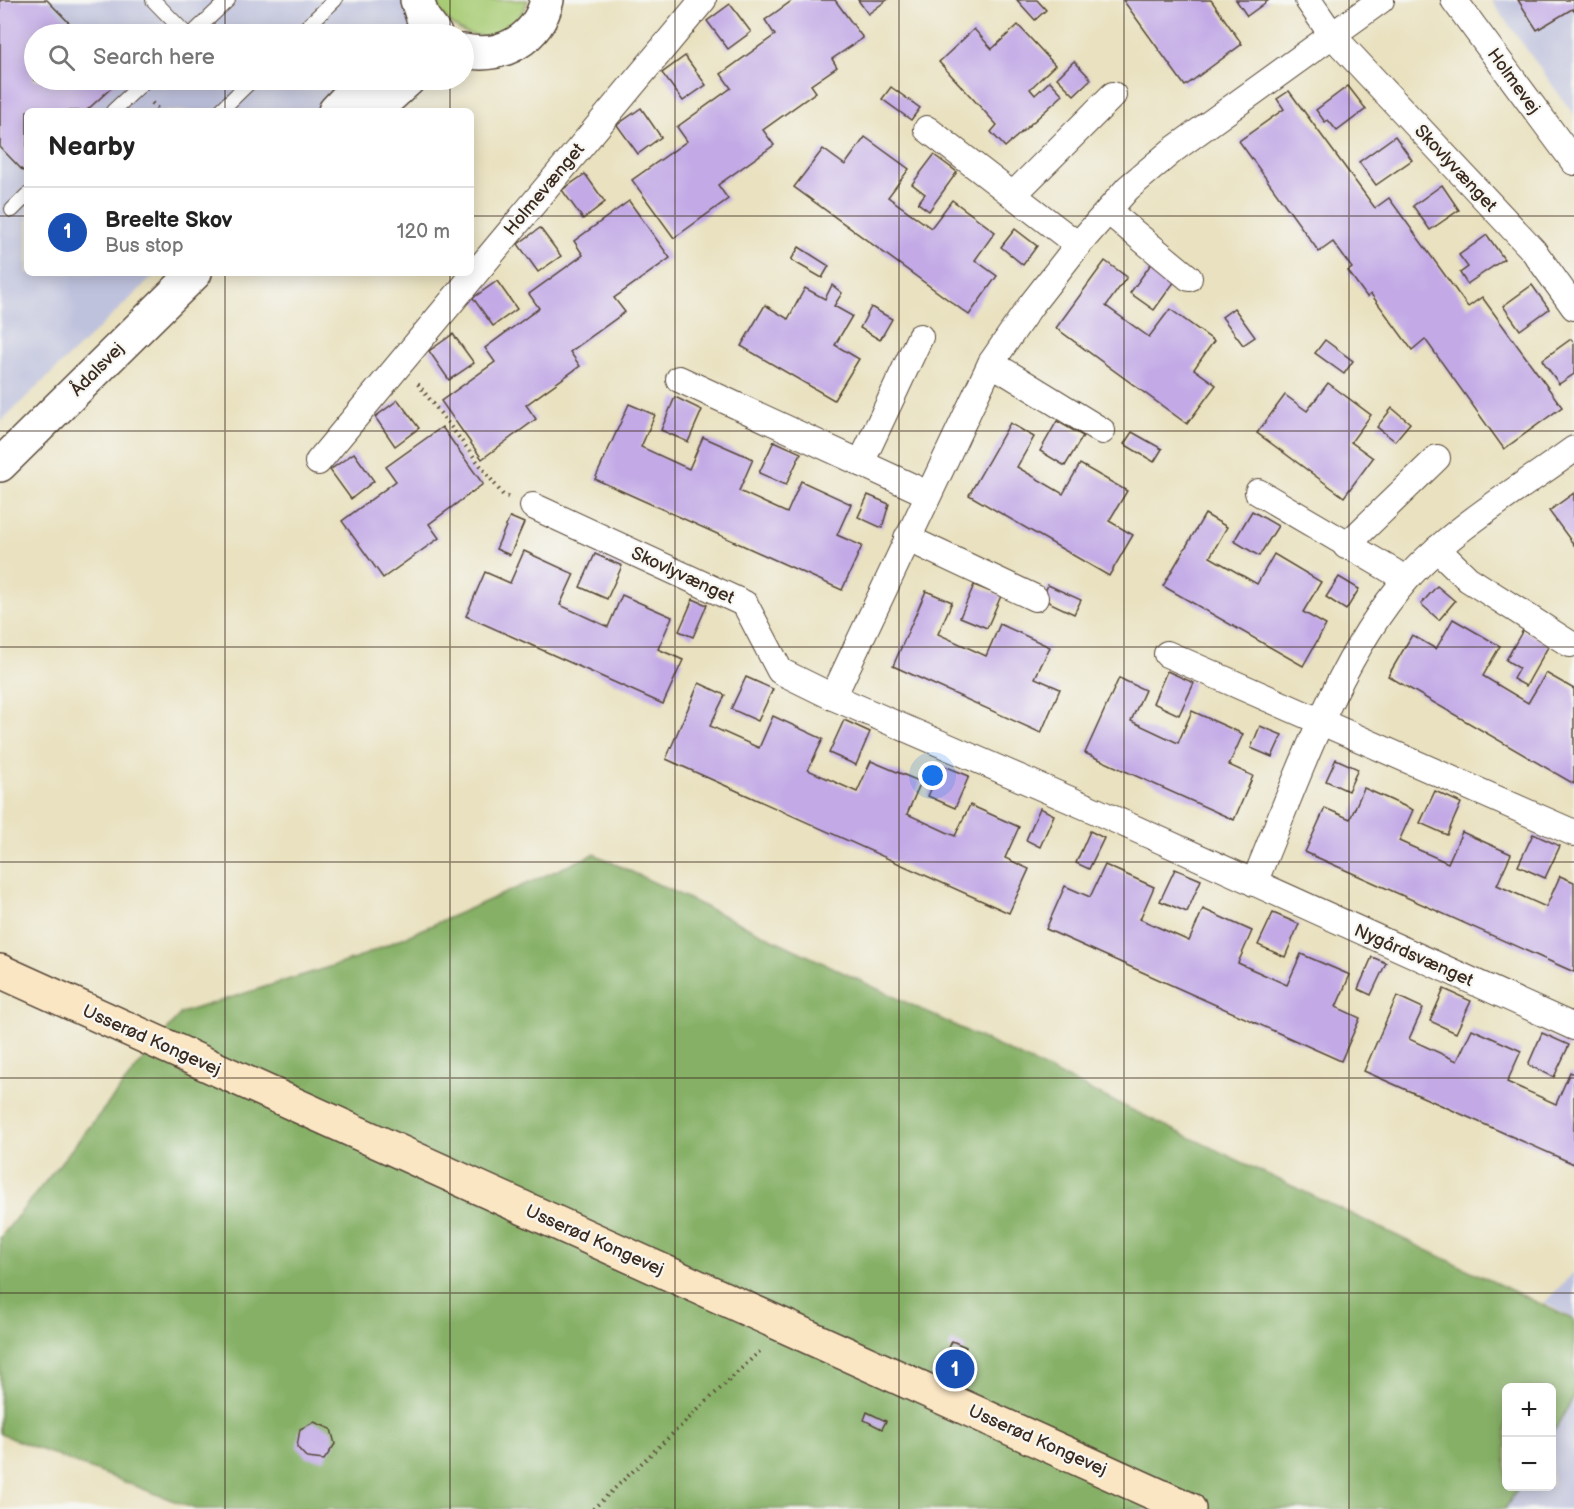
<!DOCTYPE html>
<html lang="en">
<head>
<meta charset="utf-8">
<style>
	:root { --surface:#fff; --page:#f2f2f2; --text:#222; --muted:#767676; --line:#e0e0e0; --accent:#b45309 }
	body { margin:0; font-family:"Balsamiq Sans",sans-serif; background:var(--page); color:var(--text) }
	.controls { position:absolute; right:18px; bottom:18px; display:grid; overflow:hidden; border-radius:9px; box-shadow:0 3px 15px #0003 }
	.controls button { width:54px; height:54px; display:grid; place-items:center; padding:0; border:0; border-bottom:2px solid var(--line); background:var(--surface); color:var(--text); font:30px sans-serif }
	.you { position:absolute; left:933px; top:776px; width:21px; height:21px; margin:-15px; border:4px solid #fff; border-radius:50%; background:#1a73e8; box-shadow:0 0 0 9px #1a73e833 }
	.badge { display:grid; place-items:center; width:39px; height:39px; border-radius:50%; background:var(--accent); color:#fff; font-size:20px; font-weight:700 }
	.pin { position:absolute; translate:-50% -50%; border:3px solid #fff; box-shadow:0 2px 6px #0006 }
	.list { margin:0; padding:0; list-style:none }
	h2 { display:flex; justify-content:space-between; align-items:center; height:78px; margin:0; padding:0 24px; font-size:26px }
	h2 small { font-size:20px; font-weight:400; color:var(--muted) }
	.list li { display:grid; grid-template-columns:39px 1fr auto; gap:18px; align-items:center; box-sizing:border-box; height:90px; padding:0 24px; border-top:2px solid var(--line) }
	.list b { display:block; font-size:22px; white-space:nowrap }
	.list p { margin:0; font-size:20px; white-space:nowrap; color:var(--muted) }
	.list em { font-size:20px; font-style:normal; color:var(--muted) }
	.icon { flex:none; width:33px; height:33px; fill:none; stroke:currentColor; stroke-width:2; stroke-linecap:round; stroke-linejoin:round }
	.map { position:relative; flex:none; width:1574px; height:1509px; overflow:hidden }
	.search { position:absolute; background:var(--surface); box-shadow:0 3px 15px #0003; left:24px; top:24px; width:450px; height:66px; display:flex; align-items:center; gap:15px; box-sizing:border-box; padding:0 21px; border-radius:33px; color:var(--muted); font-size:22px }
	.panel { position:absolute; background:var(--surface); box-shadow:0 3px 15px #0003; left:24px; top:108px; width:450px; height:168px; border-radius:9px }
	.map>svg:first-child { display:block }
	.industrial { fill:#bfc2dd }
	.green { fill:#a8cc75; stroke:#727b4a; stroke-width:1.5 }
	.forest { fill:#86b066; stroke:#606d42; stroke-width:1.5 }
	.building { fill:#c3aae6 }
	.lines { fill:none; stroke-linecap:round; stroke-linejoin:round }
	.service-casing { stroke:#554536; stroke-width:16 }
	.minor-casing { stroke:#554536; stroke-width:28 }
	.tertiary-casing { stroke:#554536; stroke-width:36 }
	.secondary-casing { stroke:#554536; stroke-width:36 }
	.path { stroke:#554536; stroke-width:4; stroke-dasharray:1.5 4.5; stroke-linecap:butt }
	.service { stroke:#fff; stroke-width:14 }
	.minor { stroke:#fff; stroke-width:26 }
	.tertiary { stroke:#fff; stroke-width:33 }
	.secondary { stroke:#fbe6c4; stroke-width:33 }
	.grid { fill:none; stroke:#3b2a1e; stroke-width:1.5; stroke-opacity:0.55 }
	.labels { text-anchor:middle; stroke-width:4.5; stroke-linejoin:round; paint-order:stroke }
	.street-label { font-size:18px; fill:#3b2a1e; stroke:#f6f6f2 }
</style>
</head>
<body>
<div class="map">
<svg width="1574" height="1509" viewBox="0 0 1574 1509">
	<rect width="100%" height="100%" fill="#f6f6f2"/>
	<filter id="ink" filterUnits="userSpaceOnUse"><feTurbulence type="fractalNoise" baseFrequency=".0167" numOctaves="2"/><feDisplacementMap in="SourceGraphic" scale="12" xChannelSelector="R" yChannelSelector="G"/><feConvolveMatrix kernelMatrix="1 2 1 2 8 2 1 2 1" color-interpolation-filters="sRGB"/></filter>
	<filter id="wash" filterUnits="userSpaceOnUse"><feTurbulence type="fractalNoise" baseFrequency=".008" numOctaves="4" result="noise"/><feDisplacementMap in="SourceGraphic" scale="24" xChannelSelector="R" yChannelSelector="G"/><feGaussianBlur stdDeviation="1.35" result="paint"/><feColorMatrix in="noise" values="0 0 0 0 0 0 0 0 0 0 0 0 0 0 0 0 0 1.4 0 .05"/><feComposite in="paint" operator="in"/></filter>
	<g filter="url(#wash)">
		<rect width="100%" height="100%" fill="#e9e1bf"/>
		<g class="industrial">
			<path d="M0,0H446L409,34H34V80H362L328,111H27V273H157L0,422Z"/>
			<path d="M1491,0H1574V115Z"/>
			<path d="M1574,1272V1319L1544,1303Z"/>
			<path d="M1574,1397V1509H1505L1519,1487L1552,1486V1434Z"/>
		</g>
		<path class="green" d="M436,0H528C512,48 452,47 436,0Z"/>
		<path class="forest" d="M594,854L1574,1320V1397L1552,1434V1388H1506V1486L1519,1487L1505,1509H195L0,1434V1238L181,1013L355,959Z"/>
		<g id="blocks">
			<g class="building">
				<path d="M0,0H47L80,34H34V80H120L86,111H27V167L23,171L0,147Z"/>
				<path d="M793,0H835L863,38L832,59L837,67L811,85L816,92L763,130L774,145L718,185L728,199L674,238L632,180L687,141L677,127L731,88L721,74L775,35L765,20Z"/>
				<path d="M858,0H887L868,14Z"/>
				<path d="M1017,0H1037L1046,10L1035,20Z"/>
				<path d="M1123,0H1211L1242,44L1185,86Z"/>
				<path d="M1236,0H1269L1247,16Z"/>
				<path d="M1518,0H1574V11L1572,9L1537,30Z"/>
				<path d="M730,4L751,32L728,49L707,21Z"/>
				<path d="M1018,25L1055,65L1030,89L1035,95L1050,81L1063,95L1005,147L991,132L997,125L939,62L974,29L992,49Z"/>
				<path d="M685,56L706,85L683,101L662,73Z"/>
				<path d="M1074,61L1091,79L1074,95L1057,78Z"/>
				<path d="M1348,86L1366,109L1337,131L1328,120L1325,122L1316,110Z"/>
				<path d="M891,87L920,108L911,120L882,99Z"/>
				<path d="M1289,91L1375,208L1389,198L1468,307L1482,297L1562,407L1504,449L1425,339L1412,350L1371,294L1367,297L1348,271L1352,268L1333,242L1319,252L1239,141L1284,109L1277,99Z"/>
				<path d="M641,108L661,137L638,154L617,125Z"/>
				<path d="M1395,136L1412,160L1376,185L1359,162Z"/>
				<path d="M865,137L909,169L888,197L931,228L952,200L995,232L975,260L997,276L969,315L794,187L823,149L845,165Z"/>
				<path d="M934,155L957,172L929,211L918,203L925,194L912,184Z"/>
				<path d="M585,174L605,202L583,219L562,190Z"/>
				<path d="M1442,185L1459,210L1430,230L1413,206Z"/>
				<path d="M629,201L670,258L614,298L625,312L570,352L580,366L526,405L536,419L482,459L441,401L495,362L485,348L539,308L529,294L583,255L574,241Z"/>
				<path d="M540,228L561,256L538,272L518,244Z"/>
				<path d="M1015,229L1037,246L1023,265L1001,247Z"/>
				<path d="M1487,235L1504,259L1467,284L1460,273L1468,267L1459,255Z"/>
				<path d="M799,247L829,266L822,278L791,260Z"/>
				<path d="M1105,261L1127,277L1106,306L1149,337L1170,309L1214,341L1194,369L1216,385L1187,424L1056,328Z"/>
				<path d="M1151,264L1175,281L1154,310L1130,293Z"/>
				<path d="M497,281L517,309L493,326L473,298Z"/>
				<path d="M832,285L842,293L834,306L852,316L835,345L859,359L834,400L741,346L765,305L788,319L805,288L825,299Z"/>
				<path d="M1532,285L1549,309L1520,330L1503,306Z"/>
				<path d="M871,307L892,319L880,340L860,328Z"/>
				<path d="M1234,308L1255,337L1243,345L1222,317Z"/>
				<path d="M453,334L474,363L449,380L429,351Z"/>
				<path d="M1571,339L1574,343V374L1559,384L1542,360Z"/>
				<path d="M1325,340L1353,361L1344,374L1315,353Z"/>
				<path d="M1328,383L1371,415L1351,442L1373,458L1344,497L1257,433L1285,395L1307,411Z"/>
				<path d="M675,397L702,410L688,442L661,430Z"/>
				<path d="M398,400L419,428L395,446L375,417Z"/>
				<path d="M629,404L655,415L641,447L689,469L703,437L753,459L739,491L787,513L801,481L851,504L837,535L862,546L842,590L595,479Z"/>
				<path d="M1392,408L1410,423L1395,441L1377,427Z"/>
				<path d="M1057,421L1083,436L1065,466L1040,451Z"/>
				<path d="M1010,423L1034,437L1017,467L1063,494L1080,464L1127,491L1109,521L1133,535L1109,576L969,495Z"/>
				<path d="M442,427L483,484L429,524L439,538L383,578L342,521L396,481L386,467Z"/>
				<path d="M1132,432L1162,449L1154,462L1124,444Z"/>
				<path d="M774,441L801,453L786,485L759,473Z"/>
				<path d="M354,453L374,481L351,499L330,470Z"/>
				<path d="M1574,493V545L1549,511Z"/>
				<path d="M868,495L889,504L882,528L858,517Z"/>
				<path d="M1252,511L1278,526L1259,556L1234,541Z"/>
				<path d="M1205,514L1227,527L1210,557L1257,584L1274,554L1321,582L1303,612L1326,625L1303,666L1163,586Z"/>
				<path d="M510,517L524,523L510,555L496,549Z"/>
				<path d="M524,551L574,574L560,605L608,627L622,595L672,617L658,649L683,660L663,704L466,616L485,572L510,583Z"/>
				<path d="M595,554L622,566L607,599L580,587Z"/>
				<path d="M1339,577L1359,589L1346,610L1326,597Z"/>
				<path d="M974,585L1001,596L987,628L960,617Z"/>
				<path d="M1048,585L1081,600L1074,614L1042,599Z"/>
				<path d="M1437,586L1455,601L1439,620L1421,604Z"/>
				<path d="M926,591L952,602L938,634L986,656L1000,624L1050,647L1035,678L1060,689L1041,733L893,666Z"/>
				<path d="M693,599L707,605L693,637L679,631Z"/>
				<path d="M1453,619L1500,646L1483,676L1528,703L1546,673L1574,689V784L1388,676L1412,635L1436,649Z"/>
				<path d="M1523,630L1549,645L1526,686L1513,679L1519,668L1506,660Z"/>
				<path d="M1167,671L1194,683L1179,715L1153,703Z"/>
				<path d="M746,677L773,689L758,721L731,709Z"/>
				<path d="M1119,678L1145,690L1131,721L1178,743L1192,711L1243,734L1229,765L1253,776L1234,820L1085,753Z"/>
				<path d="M699,683L725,695L710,726L759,748L773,716L823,739L808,770L857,792L871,761L921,782L907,814L955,836L970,805L1019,827L1005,858L1029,869L1009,913L666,759Z"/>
				<path d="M844,720L870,732L856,765L829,753Z"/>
				<path d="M1260,726L1282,735L1272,757L1251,748Z"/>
				<path d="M1336,759L1358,769L1348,791L1326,781Z"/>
				<path d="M942,765L969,776L955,808L928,796Z"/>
				<path d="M1364,788L1413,810L1399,841L1448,863L1462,832L1511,854L1497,885L1546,907L1560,876L1574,882V972L1305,852L1325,808L1350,819Z"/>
				<path d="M1435,791L1461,803L1447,835L1420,823Z"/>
				<path d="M1040,808L1054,815L1040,847L1026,840Z"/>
				<path d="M1090,831L1104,838L1089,869L1076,863Z"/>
				<path d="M1533,834L1560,846L1545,878L1518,866Z"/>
				<path d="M1105,865L1154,887L1140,919L1189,941L1203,909L1252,931L1238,963L1287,985L1301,954L1350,975L1336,1007L1360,1018L1341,1061L1046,929L1065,886L1090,897Z"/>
				<path d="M1175,869L1201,880L1187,912L1160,901Z"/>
				<path d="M1273,913L1299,924L1285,957L1258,945Z"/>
				<path d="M1372,957L1386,963L1371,995L1358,989Z"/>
				<path d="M1444,989L1471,1001L1456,1033L1430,1021Z"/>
				<path d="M1397,996L1423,1008L1409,1039L1457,1061L1472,1029L1521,1051L1507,1082L1556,1104L1570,1072L1574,1074V1164L1364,1071Z"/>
				<path d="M1542,1033L1569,1045L1554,1077L1528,1065Z"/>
				<path d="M952,1341L966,1347L963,1354L949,1348Z"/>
				<path d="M867,1412L886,1421L882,1429L864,1420Z"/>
				<path d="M314,1422L331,1429L335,1444L324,1460L307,1458L297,1447L300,1429Z"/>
			</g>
		</g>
	</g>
	<g filter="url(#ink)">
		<use href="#blocks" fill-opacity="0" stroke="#554536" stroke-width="1.5"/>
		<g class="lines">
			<g class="service-casing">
				<g id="service">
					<path d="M153,0L186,34"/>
					<path d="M192,34L228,0"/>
					<path d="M299,34L335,0"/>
					<path d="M113,111L146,80"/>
					<path d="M220,111L252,80"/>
					<path d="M12,210L27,195"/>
				</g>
			</g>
			<g class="minor-casing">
				<g id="minor">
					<path d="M1308,0L1332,35L1533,250L1574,307"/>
					<path d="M1454,0L1574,162"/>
					<path d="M927,129L1078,245"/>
					<path d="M1013,195L1113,95"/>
					<path d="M1108,211L1189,278"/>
					<path d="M991,363L1102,431"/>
					<path d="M679,379L928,494"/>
					<path d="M318,462L703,0"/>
					<path d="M861,463L920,337"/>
					<path d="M1258,492L1406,579"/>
					<path d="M533,506L745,604L780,671L833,697L1096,811L1574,1027"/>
					<path d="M907,538L1035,598"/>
					<path d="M1346,546L1437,458"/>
					<path d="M1437,549L1468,579L1570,644"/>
					<path d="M1167,654L1574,833"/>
					<path d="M833,697L991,363L1031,305L1078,245L1128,188L1173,150L1381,0"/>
					<path d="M1254,883C1295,785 1336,660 1406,580C1447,532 1522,487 1574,449"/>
				</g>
			</g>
			<g class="tertiary-casing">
				<g id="tertiary">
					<path d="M417,0L423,18L435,34"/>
					<path d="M464,51C502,59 538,39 547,0"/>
					<path d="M335,111L364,80"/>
					<path d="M374,111L408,80"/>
					<path d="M0,465L195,273"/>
				</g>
			</g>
			<g class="secondary-casing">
				<path id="secondary" d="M0,971L1189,1509"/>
			</g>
			<g class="path">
				<path d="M152,103L160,111"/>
				<path d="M418,384L503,495L508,497"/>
				<path d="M593,1509L761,1350"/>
			</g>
			<use href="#service" class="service"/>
			<use href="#minor" class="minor"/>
			<use href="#tertiary" class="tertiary"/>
			<use href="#secondary" class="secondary"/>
		</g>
	</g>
	<path class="grid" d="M225,0V34M450,0V34M675,0V1509M899,0V1509M1124,0V1509M1349,0V1509M225,80V111M450,80V111M0,216H27M471,216H1574M225,273V1509M450,273V1509M0,431H1574M0,647H1574M0,862H1574M0,1078H1574M0,1293H1574"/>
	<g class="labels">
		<g class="street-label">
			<text transform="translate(1514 81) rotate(54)" y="6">Holmevej</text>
			<text transform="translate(1456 168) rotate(47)" y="6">Skovlyvænget</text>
			<text transform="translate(544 189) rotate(-50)" y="6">Holmevænget</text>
			<text transform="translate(97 369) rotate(-45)" y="6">Ådalsvej</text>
			<text transform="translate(683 575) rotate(25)" y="6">Skovlyvænget</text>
			<text transform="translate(1414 955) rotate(24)" y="6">Nygårdsvænget</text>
			<text transform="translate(152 1040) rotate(24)" y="6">Usserød Kongevej</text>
			<text transform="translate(595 1240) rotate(24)" y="6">Usserød Kongevej</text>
			<text transform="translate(1038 1440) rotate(24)" y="6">Usserød Kongevej</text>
		</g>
	</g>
</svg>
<div class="controls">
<button>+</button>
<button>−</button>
</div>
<div class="you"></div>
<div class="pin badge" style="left:955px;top:1369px;background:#1a4fb4">1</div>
<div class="search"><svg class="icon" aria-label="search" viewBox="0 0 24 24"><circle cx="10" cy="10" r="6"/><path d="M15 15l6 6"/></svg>Search here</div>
<section class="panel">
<h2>Nearby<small></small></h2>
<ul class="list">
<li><span class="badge" style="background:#1a4fb4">1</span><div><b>Breelte Skov</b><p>Bus stop</p></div><em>120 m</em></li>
</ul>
</section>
</div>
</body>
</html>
